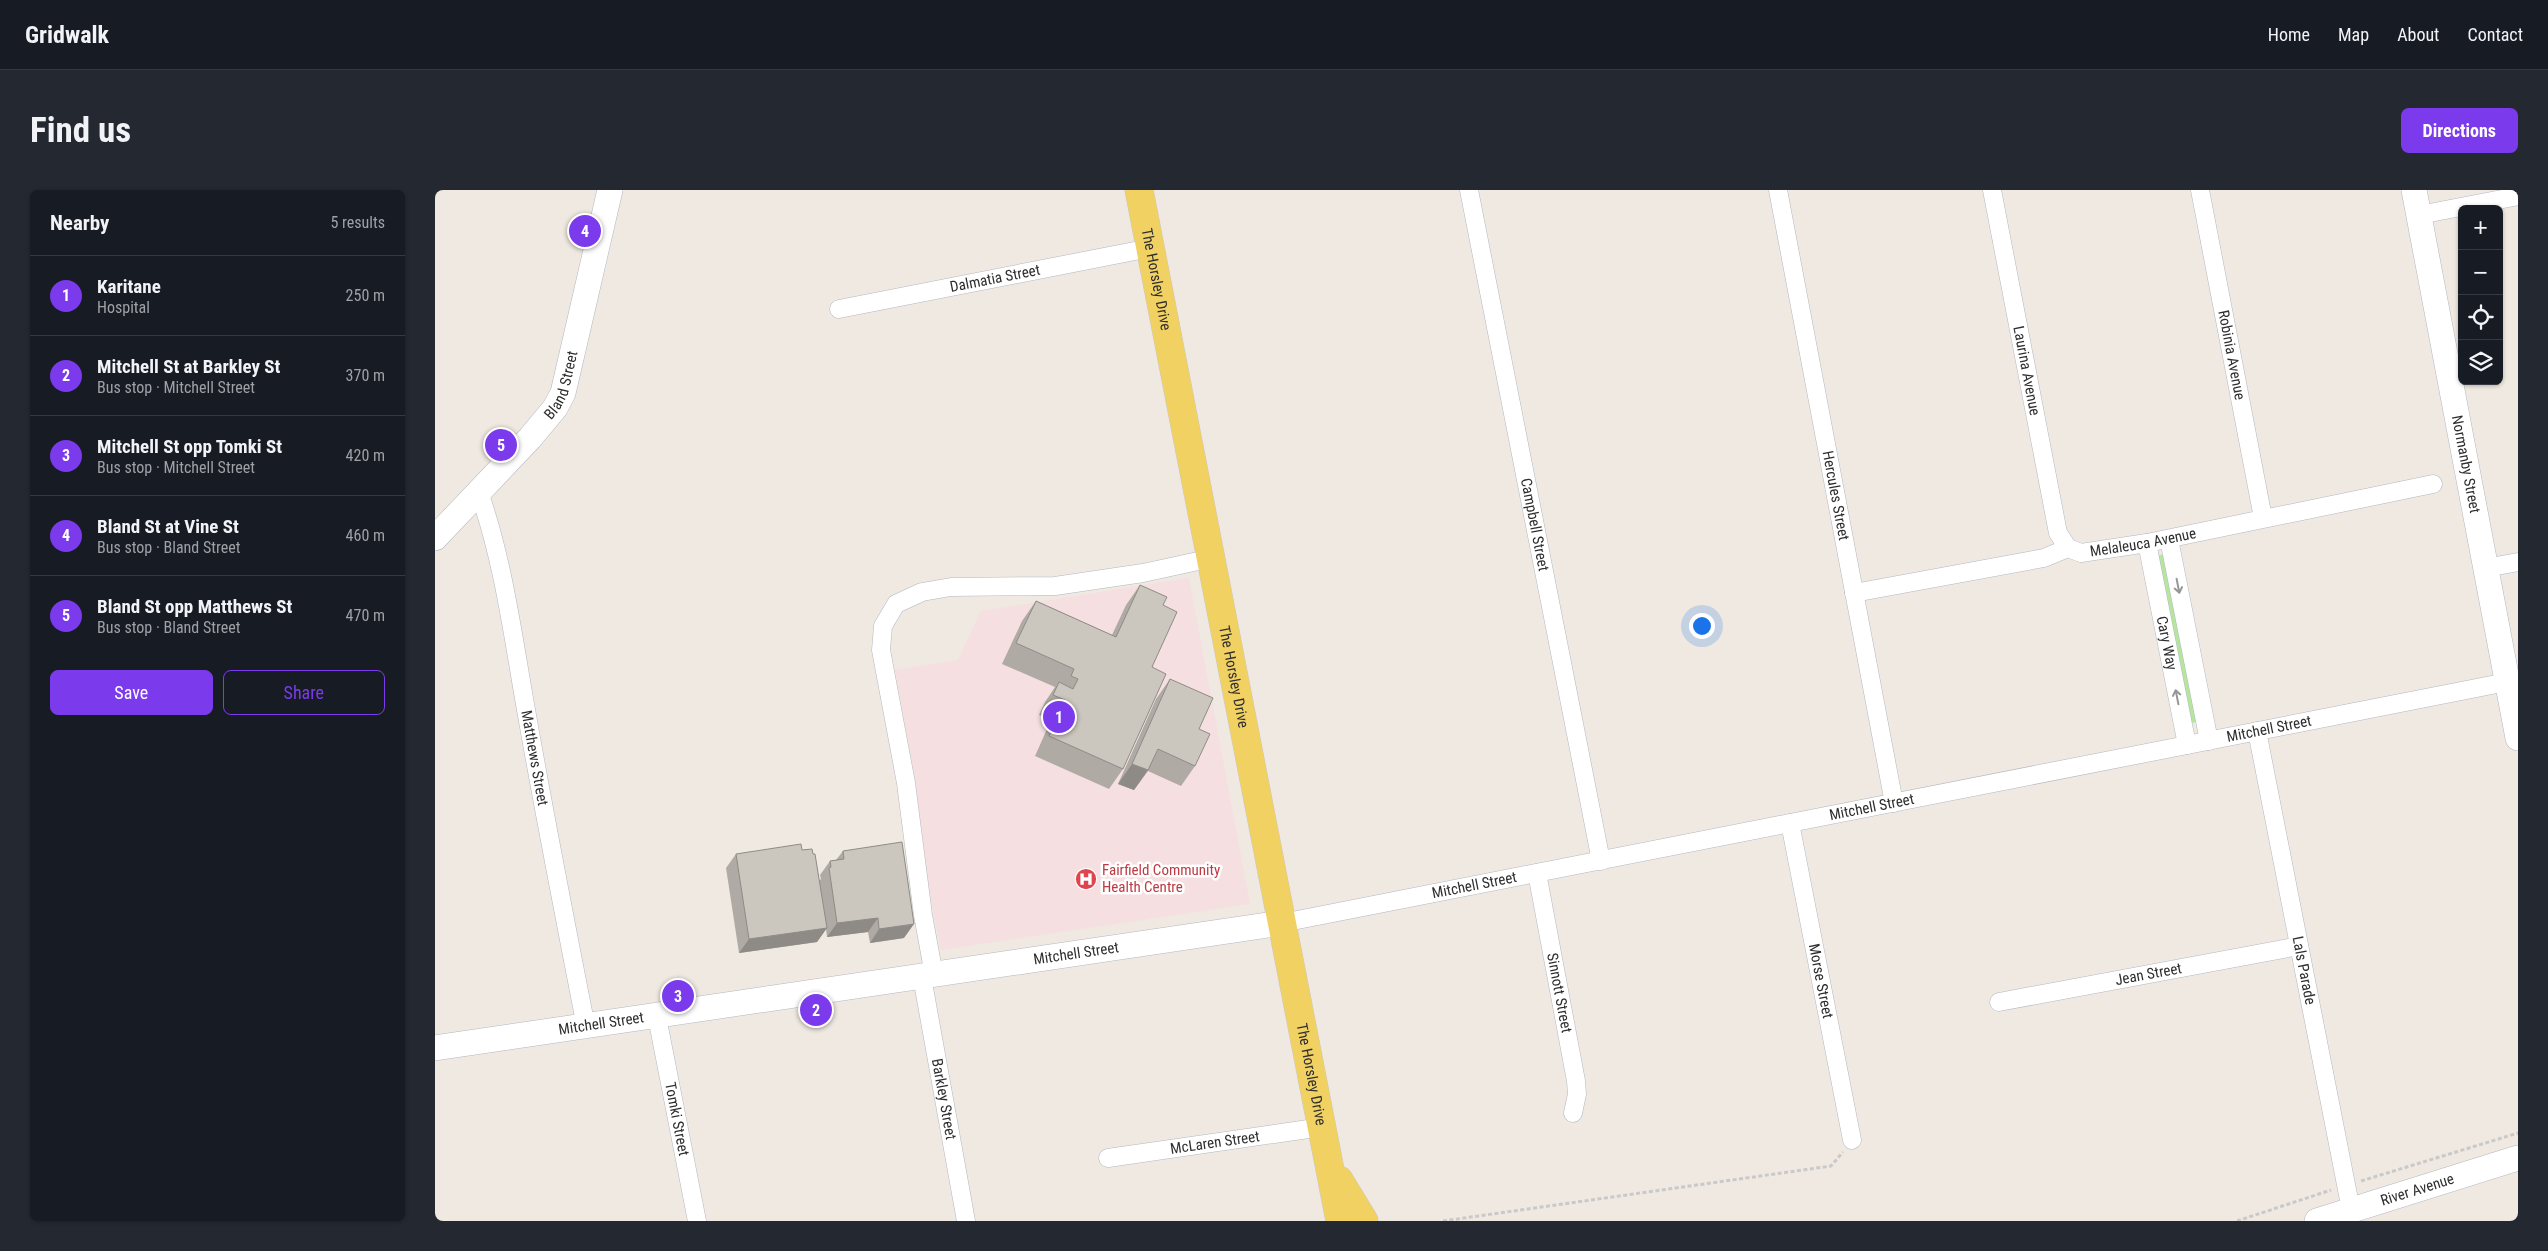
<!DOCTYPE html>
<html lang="en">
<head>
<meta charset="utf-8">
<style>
	:root { --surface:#171b24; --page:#242831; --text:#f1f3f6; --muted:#9ea1a6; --line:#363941; --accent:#7c3aed }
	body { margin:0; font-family:"Roboto Condensed",sans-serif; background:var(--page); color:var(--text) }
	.controls { position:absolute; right:15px; top:15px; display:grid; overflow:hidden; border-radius:8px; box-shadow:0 1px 4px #0004 }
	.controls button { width:45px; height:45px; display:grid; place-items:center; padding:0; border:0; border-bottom:1px solid var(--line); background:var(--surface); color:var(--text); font:25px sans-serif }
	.you { position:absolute; left:1266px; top:435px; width:18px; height:18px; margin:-12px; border:4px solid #fff; border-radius:50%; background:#1a73e8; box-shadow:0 0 0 8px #1a73e833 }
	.badge { display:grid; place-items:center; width:32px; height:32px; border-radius:50%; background:var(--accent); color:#fff; font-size:16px; font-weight:700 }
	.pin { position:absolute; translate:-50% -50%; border:2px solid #fff; box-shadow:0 1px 5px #0006 }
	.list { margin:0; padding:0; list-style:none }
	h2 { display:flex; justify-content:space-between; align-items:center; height:65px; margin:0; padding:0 20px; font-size:21px }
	h2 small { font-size:16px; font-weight:400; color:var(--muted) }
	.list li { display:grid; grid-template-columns:32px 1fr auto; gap:15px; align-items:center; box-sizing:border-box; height:80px; padding:0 20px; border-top:1px solid var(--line) }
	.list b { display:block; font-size:19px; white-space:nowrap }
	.list p { margin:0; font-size:16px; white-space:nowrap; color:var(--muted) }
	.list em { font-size:16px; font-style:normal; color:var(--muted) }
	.actions { display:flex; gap:10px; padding:15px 20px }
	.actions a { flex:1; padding:11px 0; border:1px solid var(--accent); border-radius:8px; text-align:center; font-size:18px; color:var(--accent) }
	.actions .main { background:var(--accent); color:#fff }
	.icon { flex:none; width:28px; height:28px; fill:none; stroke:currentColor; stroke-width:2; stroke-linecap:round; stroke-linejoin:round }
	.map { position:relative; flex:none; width:2083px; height:1031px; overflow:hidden; border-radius:8px }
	header { display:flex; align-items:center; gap:30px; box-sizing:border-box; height:70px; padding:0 25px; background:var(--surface); border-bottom:1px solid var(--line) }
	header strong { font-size:24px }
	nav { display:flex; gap:28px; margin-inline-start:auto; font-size:18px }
	.intro { display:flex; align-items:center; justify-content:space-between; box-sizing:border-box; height:120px; padding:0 30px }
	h1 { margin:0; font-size:35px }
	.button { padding:12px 22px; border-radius:8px; background:var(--accent); color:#fff; font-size:18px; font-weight:700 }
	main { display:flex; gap:30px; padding:0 30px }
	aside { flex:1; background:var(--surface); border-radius:8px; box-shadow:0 1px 4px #0004 }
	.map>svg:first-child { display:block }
	.medical { fill:#f5dfe0 }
	.green { fill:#b6e59e }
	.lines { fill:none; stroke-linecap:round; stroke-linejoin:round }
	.street-casing { stroke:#b4b7c1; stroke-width:19 }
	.secondary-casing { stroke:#b4b7c1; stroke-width:26 }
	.primary-casing { stroke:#c9c9c9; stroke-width:29 }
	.path { stroke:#c9c9c9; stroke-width:3; stroke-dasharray:4 2.5; stroke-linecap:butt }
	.street { stroke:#fff; stroke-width:18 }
	.secondary { stroke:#fff; stroke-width:25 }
	.primary { stroke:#f2d163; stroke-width:28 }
	.wall { fill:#afaba4 }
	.shaded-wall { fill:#8e8b86 }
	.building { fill:#cbc7bf; stroke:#8e8b86 }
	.oneway { stroke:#969696 }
	.labels { text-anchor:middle; stroke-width:5; stroke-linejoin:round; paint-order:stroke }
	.street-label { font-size:15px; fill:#2e2e2e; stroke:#fff }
	.health-label { font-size:15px; fill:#be3a42; stroke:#fff; text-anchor:start }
</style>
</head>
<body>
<header>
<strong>Gridwalk</strong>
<nav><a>Home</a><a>Map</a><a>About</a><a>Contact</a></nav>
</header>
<div class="intro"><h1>Find us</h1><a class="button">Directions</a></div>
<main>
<aside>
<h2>Nearby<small>5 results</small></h2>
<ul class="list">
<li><span class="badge">1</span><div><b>Karitane</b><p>Hospital</p></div><em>250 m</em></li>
<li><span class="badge">2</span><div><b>Mitchell St at Barkley St</b><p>Bus stop · Mitchell Street</p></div><em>370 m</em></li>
<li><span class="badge">3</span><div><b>Mitchell St opp Tomki St</b><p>Bus stop · Mitchell Street</p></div><em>420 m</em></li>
<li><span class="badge">4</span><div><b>Bland St at Vine St</b><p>Bus stop · Bland Street</p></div><em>460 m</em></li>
<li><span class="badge">5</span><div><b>Bland St opp Matthews St</b><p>Bus stop · Bland Street</p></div><em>470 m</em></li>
</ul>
<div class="actions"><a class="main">Save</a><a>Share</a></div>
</aside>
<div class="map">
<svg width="2083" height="1031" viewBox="0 0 2083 1031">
	<rect width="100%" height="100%" fill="#efe9e1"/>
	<path class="medical" d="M754,388L815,714L506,760L487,664L480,589L460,480L523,470L546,421Z"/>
	<path class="green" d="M1730,364L1764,531L1754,534L1721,366Z"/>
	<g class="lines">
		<g class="street-casing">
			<g id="street">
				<path id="s1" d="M1034,0L1166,671"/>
				<path id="s2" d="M1343,0L1459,613"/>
				<path id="s3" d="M1557,0L1623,343L1633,358"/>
				<path id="s4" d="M1765,0L1828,328"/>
				<path d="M1984,25L2083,6"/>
				<path id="s5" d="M404,119L715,58"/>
				<path id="s6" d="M44,302C70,376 79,455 93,531C111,633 131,735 151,837"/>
				<path d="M1734,349L1774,551"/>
				<path id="s7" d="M1712,353L1752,555"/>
				<path d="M2050,378L2083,372"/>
				<path id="s8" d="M1419,403L1609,368L1633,358L1646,363L1712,353L1998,294"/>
				<path id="s9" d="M1822,541L1916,1020"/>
				<path id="s10" d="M1355,633L1417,950"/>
				<path id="s11" d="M1102,683L1141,891L1142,904L1138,923"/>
				<path id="s12" d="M847,733L2072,492"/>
				<path d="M499,785L488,725L471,593L446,460L448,436L461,414L487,402L516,397L620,396L708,383L777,368"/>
				<path id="s13" d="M487,787L531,1031"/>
				<path id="s14" d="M1564,812L1864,756"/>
				<path id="s15" d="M222,827L262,1031"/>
				<path id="s16" d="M673,968L887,937"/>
			</g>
		</g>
		<g class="secondary-casing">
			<g id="secondary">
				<path id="s17" d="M1979,0L2083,548"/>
				<path id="s18" d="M0,348L95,248L120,218L128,203L175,0"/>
				<path id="s19" d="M0,858L847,733"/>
				<path id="s20" d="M1882,1031L2083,968"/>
			</g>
		</g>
		<g class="primary-casing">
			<g id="primary">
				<path id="s21" d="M704,0L905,1031"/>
				<path d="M904,990L929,1031"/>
			</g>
		</g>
		<g class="path">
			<path d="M1926,991L2083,943"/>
			<path d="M1008,1031L1396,976L1408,962"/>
			<path d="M1802,1031L1896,1000"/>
		</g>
		<use href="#street" class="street"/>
		<use href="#secondary" class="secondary"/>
		<use href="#primary" class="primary"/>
	</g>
	<g class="wall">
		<path d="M705,395L728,415L717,477L688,579L674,599L600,566L616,530L604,525L610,512L620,497L567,474L587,431L601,411L677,445L691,415Z"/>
		<path d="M735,489L764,539L760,576L746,596L713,581L699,600L683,594L721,509Z"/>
		<path d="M367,660L378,664L384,691L386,689L385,685L395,671L401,670L408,661L469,748L435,753L433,742L392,747L391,739L382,752L304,763L291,678L301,664Z"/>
	</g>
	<g class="shaded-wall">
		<path d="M697,574L713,580L699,600L683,594Z"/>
		<path d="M443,728L433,742L392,747L402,733Z"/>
		<path d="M479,734L469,748L435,753L444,739Z"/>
		<path d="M392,738L382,752L304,763L314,749Z"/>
	</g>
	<g class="building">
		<path d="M705,395L732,407L728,415L742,422L717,477L731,484L688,579L614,546L630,510L618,505L624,492L638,499L643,489L636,486L639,479L581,453L601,411L681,447Z"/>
		<path d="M735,489L778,508L764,539L775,544L760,576L723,559L713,580L697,574Z"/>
		<path d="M467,652L479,734L444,739L443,728L402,733L394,678L396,677L395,671L409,669L408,661Z"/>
		<path d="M366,654L367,660L377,659L378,664H380L392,738L314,749L301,664Z"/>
	</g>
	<defs><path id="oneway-shaft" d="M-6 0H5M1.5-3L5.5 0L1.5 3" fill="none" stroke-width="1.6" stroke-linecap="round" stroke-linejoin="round" transform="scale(1.25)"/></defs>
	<g class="oneway">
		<use href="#oneway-shaft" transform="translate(1743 396) rotate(79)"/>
		<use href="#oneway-shaft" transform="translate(1742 507) rotate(-101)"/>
	</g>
	<defs>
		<g id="hospital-disc" transform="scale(1.125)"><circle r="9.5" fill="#e0444e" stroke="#fff"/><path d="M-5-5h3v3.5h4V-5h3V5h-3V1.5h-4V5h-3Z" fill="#fff"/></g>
	</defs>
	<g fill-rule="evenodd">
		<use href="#hospital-disc" x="651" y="689"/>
	</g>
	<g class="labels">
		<g class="street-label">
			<text dy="5" stroke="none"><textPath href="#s5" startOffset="159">Dalmatia Street</textPath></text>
			<text dy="5" stroke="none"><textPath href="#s21" startOffset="91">The Horsley Drive</textPath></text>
			<text dy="5" stroke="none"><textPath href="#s4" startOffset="168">Robinia Avenue</textPath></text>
			<text dy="5" stroke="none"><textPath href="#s3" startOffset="184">Laurina Avenue</textPath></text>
			<text dy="5" stroke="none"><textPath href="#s18" startOffset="201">Bland Street</textPath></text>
			<text dy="5" stroke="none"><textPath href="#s17" startOffset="279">Normanby Street</textPath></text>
			<text dy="5" stroke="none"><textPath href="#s2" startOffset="311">Hercules Street</textPath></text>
			<text dy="5" stroke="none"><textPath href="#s1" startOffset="341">Campbell Street</textPath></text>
			<text dy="5" stroke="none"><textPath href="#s8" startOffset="296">Melaleuca Avenue</textPath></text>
			<text dy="5" stroke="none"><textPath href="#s7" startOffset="102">Cary Way</textPath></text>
			<text dy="5" stroke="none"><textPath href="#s21" startOffset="496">The Horsley Drive</textPath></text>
			<text dy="5" stroke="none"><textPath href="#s12" startOffset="1006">Mitchell Street</textPath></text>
			<text dy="5" stroke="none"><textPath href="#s6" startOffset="272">Matthews Street</textPath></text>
			<text dy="5" stroke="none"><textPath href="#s12" startOffset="601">Mitchell Street</textPath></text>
			<text dy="5" stroke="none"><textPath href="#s12" startOffset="196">Mitchell Street</textPath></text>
			<text dy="5" stroke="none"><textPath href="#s19" startOffset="648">Mitchell Street</textPath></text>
			<text dy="5" stroke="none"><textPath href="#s9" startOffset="244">Lals Parade</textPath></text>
			<text dy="5" stroke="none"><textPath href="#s14" startOffset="152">Jean Street</textPath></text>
			<text dy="5" stroke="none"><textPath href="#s10" startOffset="161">Morse Street</textPath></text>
			<text dy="5" stroke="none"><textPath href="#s11" startOffset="122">Sinnott Street</textPath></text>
			<text dy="5" stroke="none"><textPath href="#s19" startOffset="168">Mitchell Street</textPath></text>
			<text dy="5" stroke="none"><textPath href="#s21" startOffset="901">The Horsley Drive</textPath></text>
			<text dy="5" stroke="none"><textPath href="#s13" startOffset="124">Barkley Street</textPath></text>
			<text dy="5" stroke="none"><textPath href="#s15" startOffset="104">Tomki Street</textPath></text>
			<text dy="5" stroke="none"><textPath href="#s16" startOffset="108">McLaren Street</textPath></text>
			<text dy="5" stroke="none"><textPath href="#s20" startOffset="105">River Avenue</textPath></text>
		</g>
		<g class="health-label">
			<text x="667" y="685">Fairfield Community<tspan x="667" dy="17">Health Centre</tspan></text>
		</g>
	</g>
</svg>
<div class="controls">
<button>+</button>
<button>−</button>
<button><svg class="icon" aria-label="locate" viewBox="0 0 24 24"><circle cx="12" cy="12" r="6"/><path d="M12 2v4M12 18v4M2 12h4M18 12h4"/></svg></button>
<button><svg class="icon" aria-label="layers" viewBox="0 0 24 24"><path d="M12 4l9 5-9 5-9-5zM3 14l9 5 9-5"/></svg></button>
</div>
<div class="you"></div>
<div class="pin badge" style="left:624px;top:527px">1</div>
<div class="pin badge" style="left:381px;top:820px">2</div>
<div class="pin badge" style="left:243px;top:806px">3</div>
<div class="pin badge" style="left:150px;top:41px">4</div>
<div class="pin badge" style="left:66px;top:255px">5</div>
</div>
</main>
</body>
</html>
